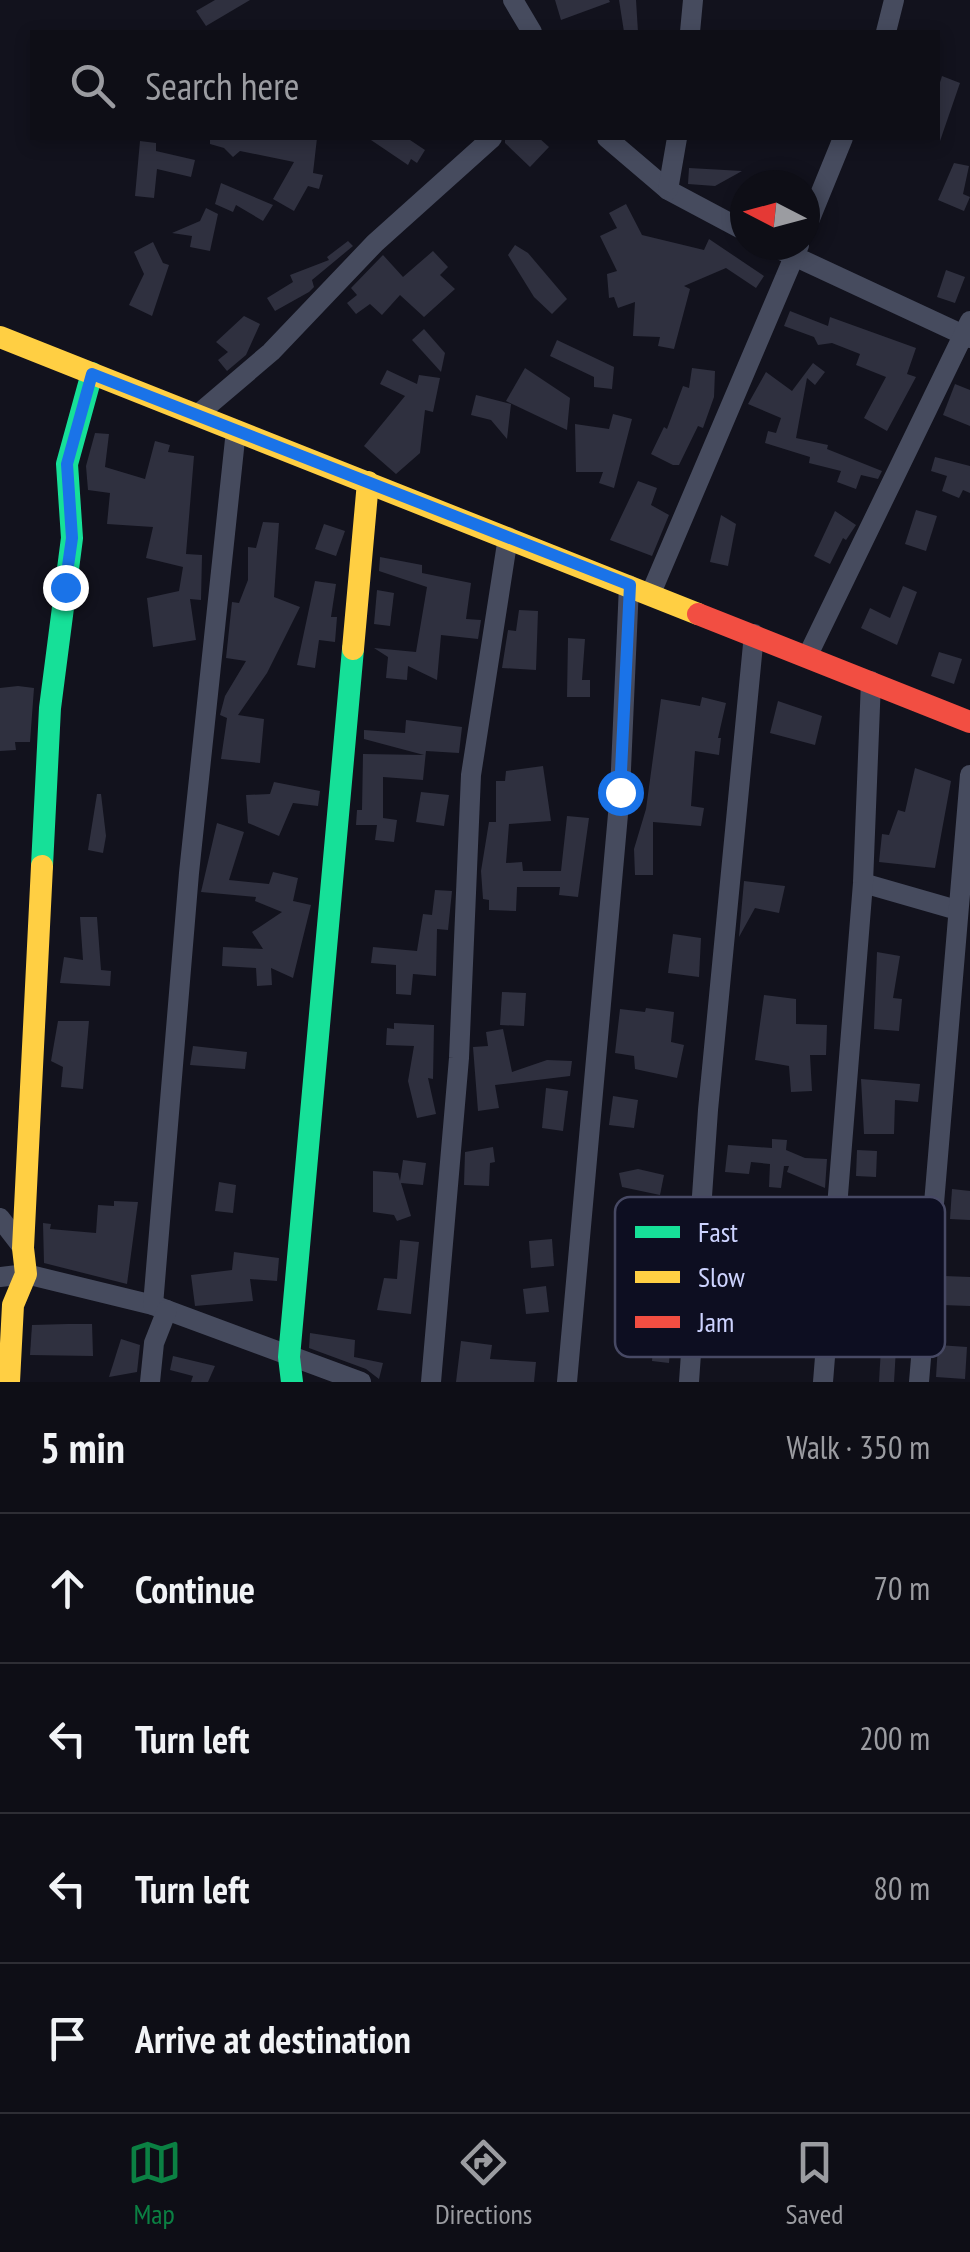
<!DOCTYPE html>
<html lang="en">
<head>
<meta charset="utf-8">
<style>
	:root { --surface:#0e0e16; --page:#1c1c23; --text:#f1f3f6; --muted:#9b9ca1; --line:#2e2e35; --accent:#0b8043 }
	body { margin:0; font-family:"PT Sans Narrow",sans-serif; background:var(--page); color:var(--text) }
	.compass { position:absolute; left:730px; top:170px; width:90px; height:90px; border-radius:50%; background:var(--surface); box-shadow:0 5px 15px #0003; rotate:276deg }
	.stop { position:absolute; width:30px; height:30px; margin:-22px; border:8px solid #1a73e8; border-radius:50%; background:#fff }
	.stop.end { background:#1a73e8; border-color:#fff; box-shadow:0 2px 10px #0008 }
	.list { margin:0; padding:0; list-style:none }
	h2 { display:flex; justify-content:space-between; align-items:center; height:130px; margin:0; padding:0 40px; font-size:42px }
	h2 small { font-size:32px; font-weight:400; color:var(--muted) }
	.list li { display:grid; grid-template-columns:65px 1fr auto; gap:30px; align-items:center; box-sizing:border-box; height:150px; padding:0 40px; border-top:2px solid var(--line) }
	.list b { display:block; font-size:38px; white-space:nowrap }
	.list em { font-size:32px; font-style:normal; color:var(--muted) }
	.icon { flex:none; width:55px; height:55px; fill:none; stroke:currentColor; stroke-width:2; stroke-linecap:round; stroke-linejoin:round }
	.map { position:relative; flex:none; width:970px; height:1382px; overflow:hidden }
	.search { position:absolute; background:var(--surface); box-shadow:0 5px 15px #0003; left:30px; right:30px; top:30px; height:110px; display:flex; align-items:center; gap:25px; box-sizing:border-box; padding:0 35px; border-radius:0px; color:var(--muted); font-size:38px }
	.sheet { height:730px; background:var(--surface) }
	nav { display:flex; justify-content:space-around; align-items:center; box-sizing:border-box; height:140px; border-top:2px solid var(--line); background:var(--surface); font-size:28px; color:var(--muted) }
	nav a { display:grid; justify-items:center; gap:5px }
	nav .on { color:var(--accent) }
	.map>svg:first-child { display:block }
	.building { fill:#2f303f }
	.lines { fill:none; stroke-linecap:round; stroke-linejoin:round }
	.street { stroke:#464b5e; stroke-width:20 }
	.fast { stroke:#16e098; stroke-width:22 }
	.slow { stroke:#ffcf43; stroke-width:22 }
	.jam { stroke:#f24e42; stroke-width:22 }
	.route { stroke:#1a73e8; stroke-width:12 }
	.key { fill:#0d0e21; stroke:#474964; stroke-width:2.5 }
	.key-label { font-size:28px; fill:#cdd3ff }
</style>
</head>
<body>
<div class="map">
<svg width="970" height="1382" viewBox="0 0 970 1382">
	<rect width="100%" height="100%" fill="#12121d"/>
	<g class="building">
		<path d="M215,0H250L206,26L196,11Z"/>
		<path d="M555,0H609L610,2L561,20Z"/>
		<path d="M619,0H636L638,32H624Z"/>
		<path d="M942,76L960,83L940,141L938,89Z"/>
		<path d="M210,138H317L313,173L323,175L319,189L308,186L294,211L273,199L294,162L240,151L233,157L224,148L210,144Z"/>
		<path d="M368,138H407L425,150L417,163L411,159L408,165Z"/>
		<path d="M505,138H539L549,147L530,167L505,143Z"/>
		<path d="M140,141L156,143V151L195,160L191,177L157,169L154,198L135,196Z"/>
		<path d="M954,163L969,166L963,194L970,197L964,211L938,200Z"/>
		<path d="M689,168L742,171L715,186L688,184Z"/>
		<path d="M221,183L273,205L263,221L236,205L233,212L215,204Z"/>
		<path d="M626,204L642,235L704,250L709,239L764,276L756,288L726,268L684,286L690,289L674,349L658,346L660,337L633,336L635,302L618,308L614,297L609,298L607,274L617,271L600,236L617,228L609,213Z"/>
		<path d="M206,208L218,214L210,251L190,247L192,236L172,233L200,221Z"/>
		<path d="M348,241L353,246L312,280L314,287L309,292L275,311L267,298L293,282L290,275L329,260L327,257Z"/>
		<path d="M153,242L163,263L169,265L152,316L129,305L144,274L134,252Z"/>
		<path d="M515,245L528,253L567,299L552,314L534,297L508,255Z"/>
		<path d="M433,251L448,267L440,275L455,289L424,317L400,295L382,315L370,304L356,314L347,303L357,295L351,288L383,255L403,277Z"/>
		<path d="M946,270L965,277L955,303L937,297Z"/>
		<path d="M790,311L828,326L830,317L916,348L907,374L916,377L887,431L864,418L886,377L856,365L860,354L832,343L818,345L814,337L784,326Z"/>
		<path d="M244,316L260,324L246,355L227,371L218,360L228,352L216,342Z"/>
		<path d="M424,329L445,353L441,372L412,340Z"/>
		<path d="M557,340L614,367L612,389L594,387V377L550,356Z"/>
		<path d="M813,363L825,372L815,385L807,378L796,438L828,445L827,449L882,471L878,479L861,475L856,489L837,482L841,471L809,463L810,457L765,443L768,431L776,433L781,418L748,404L766,372L792,391Z"/>
		<path d="M525,368L570,398L567,430L506,401Z"/>
		<path d="M692,368L715,371L714,397L703,428L698,426L679,465H673L651,454L664,427L667,429L683,386L689,388Z"/>
		<path d="M387,370L417,384L419,375L440,378L433,412L425,410L420,453L396,474L364,446L405,396L380,384Z"/>
		<path d="M955,384L970,390V426L943,415Z"/>
		<path d="M476,395L511,404L507,439L491,420L471,415Z"/>
		<path d="M613,414L632,419L614,488L599,483L603,472H576L575,424L609,429Z"/>
		<path d="M95,433L109,434L105,467L145,479L155,441L170,445L168,452L194,456L186,554L202,555L201,600L190,599L196,640L153,647L147,598L179,591L183,567L146,558L153,527L107,524L110,493L88,490L86,466Z"/>
		<path d="M935,457L970,466V493L963,490L959,498L942,491L947,476L931,471Z"/>
		<path d="M638,481L657,488L651,505L669,515L652,556L610,540Z"/>
		<path d="M916,510L937,516L926,551L905,544Z"/>
		<path d="M835,511L856,525L846,540L843,538L830,564L814,556Z"/>
		<path d="M721,515L736,524L728,566L710,562Z"/>
		<path d="M263,522L279,523L274,597L300,607L267,673L238,715L264,719L260,763L221,759L227,718L220,715L225,696L246,661L226,658L232,602L239,603L248,580V547L256,548Z"/>
		<path d="M324,524L345,531L336,556L315,549Z"/>
		<path d="M380,557L422,565V573L471,583L466,619L481,620L478,639L441,635L437,680L408,666L407,680L386,678L388,657L374,648L416,652L427,587L379,571Z"/>
		<path d="M315,581L336,584L331,617H337L335,642L319,640L315,668L297,665Z"/>
		<path d="M903,586L917,592L897,645L861,628L870,608L890,618Z"/>
		<path d="M377,590L394,593L390,626L374,624Z"/>
		<path d="M519,610L538,611L536,670L502,668L508,630L516,631Z"/>
		<path d="M568,638L585,639L582,680H590V697H567Z"/>
		<path d="M939,652L962,659L954,684L931,676Z"/>
		<path d="M18,686L34,688L30,742H15L16,750L0,751V688Z"/>
		<path d="M702,697L726,703L718,738H721L719,755L695,751L691,806L704,808L701,826L653,822V875H635L634,849L646,809L661,699L700,706Z"/>
		<path d="M778,701L822,716L815,745L770,733Z"/>
		<path d="M406,720L462,727L459,753L426,751L423,780L383,777V818L397,820L394,842L375,840L377,825H356L357,810H362L363,754L424,755L364,739V730L405,733Z"/>
		<path d="M543,766L551,821L509,824L506,863L522,862L523,871H561L567,816L589,818L578,897L559,895L560,887H517L516,911L489,910V900L483,899L481,871L489,822H496V781H505L506,771Z"/>
		<path d="M915,768L951,781L935,868L879,862L882,834L889,835L898,810L905,812Z"/>
		<path d="M274,782L320,791L318,806L293,803L279,836L248,823L246,795L270,794Z"/>
		<path d="M421,792L449,795L444,826L416,822Z"/>
		<path d="M97,794H101L106,836L103,853L88,850Z"/>
		<path d="M217,823L244,832L229,880L269,884L273,872L298,878L293,901L311,905L293,978L271,968L272,985L257,986L256,968L222,966L223,947L263,949L252,932L282,912L255,901L256,897L201,892Z"/>
		<path d="M744,881L785,886L779,913L755,908L739,937Z"/>
		<path d="M435,890L452,891L448,930L437,929L436,976L413,974L411,995L396,994V965L371,963L373,947L417,951L423,914L432,915Z"/>
		<path d="M80,917H97L101,970L111,971L110,986L60,983L64,957L83,960Z"/>
		<path d="M673,934L701,938L699,977L668,973Z"/>
		<path d="M877,952L900,956L893,998L902,999L899,1031L874,1029Z"/>
		<path d="M502,992L526,993L524,1026L500,1025Z"/>
		<path d="M764,995L796,999V1024L827,1025L826,1055H810L812,1091L791,1092L789,1066L755,1060Z"/>
		<path d="M646,1008L674,1012L671,1042L684,1045L677,1078L635,1069L634,1056L615,1053L620,1009L645,1012Z"/>
		<path d="M58,1021H89L83,1089L61,1087L63,1067L51,1061Z"/>
		<path d="M394,1023L434,1025L433,1079L428,1078L436,1114L417,1118L408,1081L414,1046L386,1045L387,1028L394,1029Z"/>
		<path d="M503,1029L512,1072L547,1060L572,1061L570,1076L495,1085L499,1108L478,1111L473,1047L488,1046L486,1032Z"/>
		<path d="M193,1046L247,1052L245,1069L190,1065Z"/>
		<path d="M861,1079L920,1084L918,1102L895,1100L894,1134H864Z"/>
		<path d="M546,1088L568,1091L563,1131L542,1128Z"/>
		<path d="M613,1096L638,1100L634,1128L609,1125Z"/>
		<path d="M772,1139L787,1140L786,1150L805,1158L827,1159L825,1188L787,1172L789,1166H784L781,1188L769,1187L770,1164L751,1162L749,1174L725,1172L728,1145L772,1148Z"/>
		<path d="M493,1147L495,1162L490,1163L489,1186L464,1185L465,1152Z"/>
		<path d="M857,1150L877,1151L876,1177L856,1176Z"/>
		<path d="M403,1160L426,1163L423,1185L401,1183L411,1216L397,1221L394,1215L373,1212V1171L398,1173L400,1181Z"/>
		<path d="M638,1169L664,1175L660,1195L622,1187L619,1173Z"/>
		<path d="M219,1182L236,1185L233,1213L215,1211Z"/>
		<path d="M952,1189L970,1191V1220L950,1219Z"/>
		<path d="M114,1201L138,1202L127,1284L44,1263L43,1223L51,1224L50,1229L96,1233L98,1205L114,1206Z"/>
		<path d="M552,1239L554,1266L531,1268L529,1241Z"/>
		<path d="M400,1240L419,1242L411,1314L377,1310L384,1278L397,1279Z"/>
		<path d="M234,1252L279,1258L277,1281L250,1279L253,1301L195,1306L191,1275L232,1270Z"/>
		<path d="M944,1276L970,1277V1306L942,1305Z"/>
		<path d="M546,1286L549,1312L526,1314L523,1289Z"/>
		<path d="M657,1303L674,1304L669,1363L652,1361Z"/>
		<path d="M68,1324H92L93,1356L30,1355L32,1325Z"/>
		<path d="M310,1333L355,1340L354,1357L383,1363L379,1379L366,1369L309,1348Z"/>
		<path d="M121,1339L140,1345L137,1372L109,1377Z"/>
		<path d="M461,1341L492,1345L490,1359L536,1362L534,1382H456Z"/>
		<path d="M938,1345L967,1347L965,1379L936,1377Z"/>
		<path d="M881,1348L896,1349L894,1382H879Z"/>
		<path d="M173,1356L215,1366L208,1382H191L193,1376L170,1370Z"/>
	</g>
	<g class="lines">
		<g class="street">
			<path d="M513,0L532,32"/>
			<path d="M690,32L693,0"/>
			<path d="M886,32L894,0"/>
			<path d="M607,138L668,190L745,231"/>
			<path d="M668,190L677,138"/>
			<path d="M805,231L843,138"/>
			<path d="M770,245L970,338"/>
			<path d="M197,415L271,352L375,243L492,138"/>
			<path d="M651,593L799,245"/>
			<path d="M808,655L970,321"/>
			<path d="M863,883L957,910"/>
			<path d="M0,1218L23,1248"/>
			<path d="M0,1277L26,1274L153,1305L361,1382"/>
			<path d="M153,1305L189,873L236,430"/>
			<path d="M150,1382L154,1343L167,1310"/>
			<path d="M431,1382L459,1058L471,775L508,537"/>
			<path d="M567,1382L620,792L629,585"/>
			<path d="M689,1382L708,1110L754,634"/>
			<path d="M823,1382L863,883L871,681"/>
			<path d="M919,1382L970,775"/>
		</g>
		<g class="fast">
			<path d="M42,866L50,708L72,538L67,464L92,373"/>
			<path d="M292,1382L289,1357L353,649"/>
		</g>
		<g class="slow">
			<path d="M0,337L698,614"/>
			<path d="M353,649L368,482"/>
			<path d="M9,1382L13,1305L26,1274L23,1248L42,866"/>
		</g>
		<path class="jam" d="M698,614L970,722"/>
	</g>
	<g class="lines">
		<path class="route" d="M65,587L72,538L67,464L92,374L630,585L620,792"/>
	</g>
	<rect x="615" y="1197" width="330" height="160" rx="15" class="key"/>
	<rect x="635" y="1226" width="45" height="12" fill="#16e098"/>
	<rect x="635" y="1271" width="45" height="12" fill="#ffcf43"/>
	<rect x="635" y="1316" width="45" height="12" fill="#f24e42"/>
	<g class="key-label">
		<text x="698" y="1242">Fast</text>
		<text x="698" y="1287">Slow</text>
		<text x="698" y="1332">Jam</text>
	</g>
</svg>
<svg class="compass" viewBox="-18 -18 36 36"><path d="M0-13l5 13h-10z" fill="#e53935"/><path d="M0 13l5-13h-10z" fill="#9b9ca1"/></svg>
<div class="stop" style="left:620px;top:792px"></div>
<div class="stop end" style="left:65px;top:587px"></div>
<div class="search"><svg class="icon" aria-label="search" viewBox="0 0 24 24"><circle cx="10" cy="10" r="6"/><path d="M15 15l6 6"/></svg>Search here</div>
</div>
<section class="sheet">
<h2>5 min<small>Walk · 350 m</small></h2>
<ul class="list">
<li><svg class="icon" aria-label="ahead" viewBox="0 0 24 24"><path d="M12 20V5M6 11l6-6 6 6"/></svg><div><b>Continue</b></div><em>70 m</em></li>
<li><svg class="icon" aria-label="left" viewBox="0 0 24 24"><path d="M17 20v-9H6M10 6l-5 5 5 5"/></svg><div><b>Turn left</b></div><em>200 m</em></li>
<li><svg class="icon" aria-label="left" viewBox="0 0 24 24"><path d="M17 20v-9H6M10 6l-5 5 5 5"/></svg><div><b>Turn left</b></div><em>80 m</em></li>
<li><svg class="icon" aria-label="arrive" viewBox="0 0 24 24"><path d="M6 21V4h12l-3 4 3 4H6"/></svg><div><b>Arrive at destination</b></div></li>
</ul>
</section>
<nav>
<a class="on"><svg class="icon" aria-label="map" viewBox="0 0 24 24"><path d="M3 6l6-2 6 2 6-2v14l-6 2-6-2-6 2zM9 4v14M15 6v14"/></svg>Map</a>
<a><svg class="icon" aria-label="directions" viewBox="0 0 24 24"><path d="M12 3l9 9-9 9-9-9zM9 14v-3h6M13 9l2 2-2 2"/></svg>Directions</a>
<a><svg class="icon" aria-label="saved" viewBox="0 0 24 24"><path d="M7 4h10v16l-5-4-5 4z"/></svg>Saved</a>
</nav>
</body>
</html>
